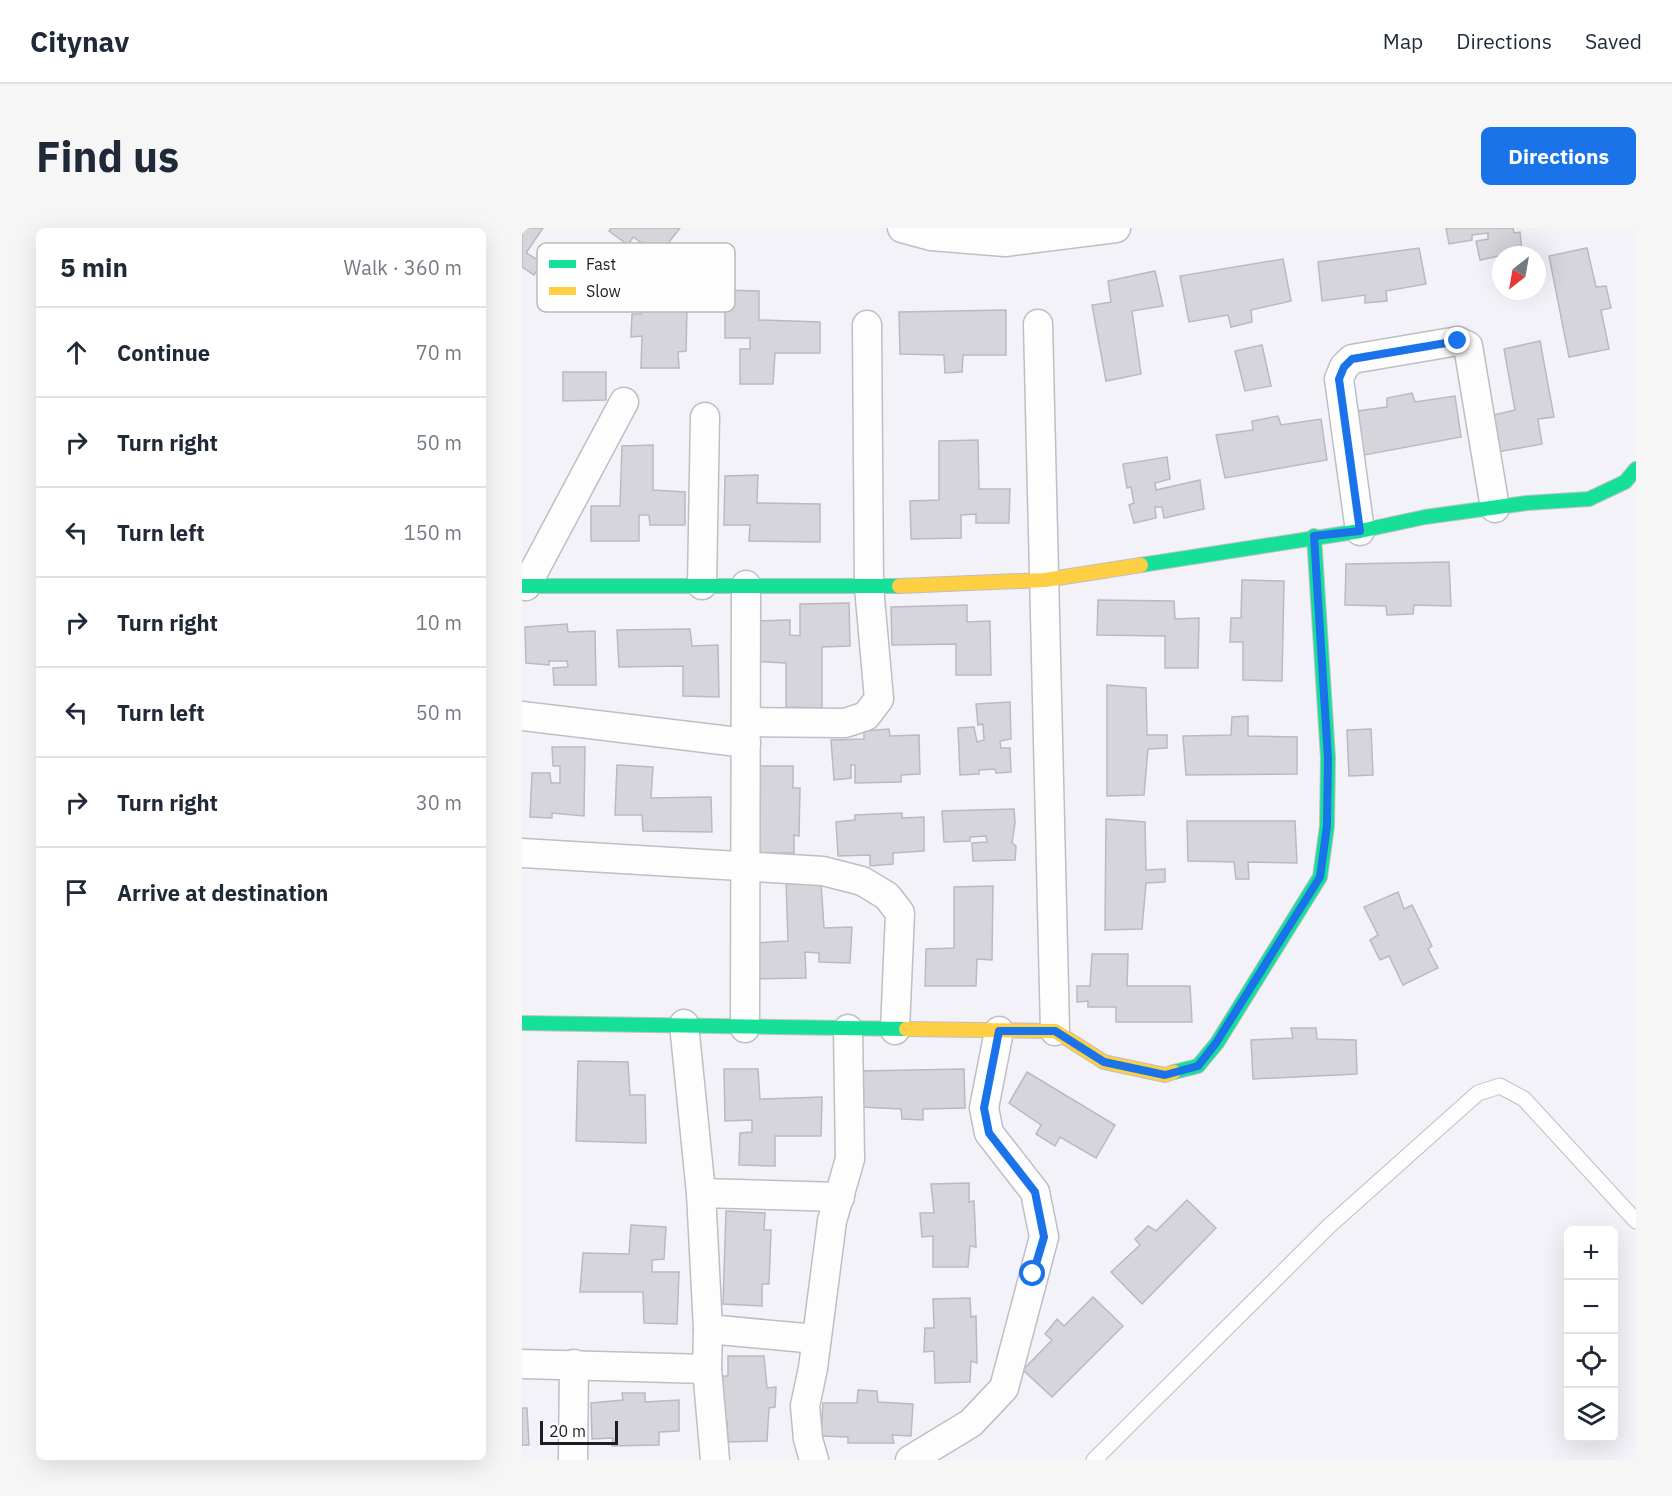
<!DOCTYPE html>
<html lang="en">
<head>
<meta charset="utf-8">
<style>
	:root { --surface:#fff; --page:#f6f6f7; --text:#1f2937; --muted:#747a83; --line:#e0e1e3; --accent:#1a73e8 }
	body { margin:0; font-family:"IBM Plex Sans",sans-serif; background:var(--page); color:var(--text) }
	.controls { position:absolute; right:18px; bottom:18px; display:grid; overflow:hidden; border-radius:9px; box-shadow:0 6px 24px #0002 }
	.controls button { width:54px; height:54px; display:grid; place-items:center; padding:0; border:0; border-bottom:2px solid var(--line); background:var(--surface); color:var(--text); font:30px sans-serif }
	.compass { position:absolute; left:970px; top:18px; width:54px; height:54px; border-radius:50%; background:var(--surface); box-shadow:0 6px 24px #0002; rotate:211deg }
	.scale { position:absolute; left:18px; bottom:15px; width:78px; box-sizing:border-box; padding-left:6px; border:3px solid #1c1b23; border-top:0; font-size:16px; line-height:21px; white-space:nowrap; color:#1c1b23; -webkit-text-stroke:4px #fefefe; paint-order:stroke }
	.stop { position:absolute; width:18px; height:18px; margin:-14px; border:4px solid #1a73e8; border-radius:50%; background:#fff }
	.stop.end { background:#1a73e8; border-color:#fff; box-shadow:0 2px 6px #0008 }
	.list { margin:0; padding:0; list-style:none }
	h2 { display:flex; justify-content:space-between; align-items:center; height:78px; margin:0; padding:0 24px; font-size:26px }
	h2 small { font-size:20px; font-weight:400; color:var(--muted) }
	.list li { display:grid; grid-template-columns:39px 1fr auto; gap:18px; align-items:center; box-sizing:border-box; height:90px; padding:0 24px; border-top:2px solid var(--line) }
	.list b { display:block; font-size:22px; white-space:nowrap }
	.list em { font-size:20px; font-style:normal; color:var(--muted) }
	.icon { flex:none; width:33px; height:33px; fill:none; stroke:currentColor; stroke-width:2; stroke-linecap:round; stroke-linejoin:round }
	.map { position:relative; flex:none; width:1114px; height:1232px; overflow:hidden; border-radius:9px }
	header { display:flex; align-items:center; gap:36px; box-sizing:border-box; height:84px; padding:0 30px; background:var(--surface); border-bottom:2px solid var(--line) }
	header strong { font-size:28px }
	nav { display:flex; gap:33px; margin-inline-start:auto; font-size:21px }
	.intro { display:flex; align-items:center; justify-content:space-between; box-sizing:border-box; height:144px; padding:0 36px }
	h1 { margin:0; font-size:42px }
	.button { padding:15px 27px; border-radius:9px; background:var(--accent); color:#fff; font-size:21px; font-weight:700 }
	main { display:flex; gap:36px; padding:0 36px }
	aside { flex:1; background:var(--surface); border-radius:9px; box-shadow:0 6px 24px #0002 }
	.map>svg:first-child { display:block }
	.building { fill:#d6d5dc; stroke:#bab9c1; stroke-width:1.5 }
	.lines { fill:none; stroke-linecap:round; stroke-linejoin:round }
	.lane-casing { stroke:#bebec5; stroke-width:17 }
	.street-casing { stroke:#bebec5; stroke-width:31 }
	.fast-casing { stroke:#bebec5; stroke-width:16 }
	.slow-casing { stroke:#bebec5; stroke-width:16 }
	.lane { stroke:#fdfdfe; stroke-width:15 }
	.street { stroke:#fdfdfe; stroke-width:28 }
	.fast { stroke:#16e098; stroke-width:14 }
	.slow { stroke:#ffcf43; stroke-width:14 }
	.route { stroke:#1a73e8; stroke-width:8 }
	.key { fill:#fefefe; stroke:#bababc; stroke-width:1.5 }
	.key-label { font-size:16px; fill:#1c1b23 }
</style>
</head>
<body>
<header>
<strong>Citynav</strong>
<nav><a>Map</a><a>Directions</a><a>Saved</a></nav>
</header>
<div class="intro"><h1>Find us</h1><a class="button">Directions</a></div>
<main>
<aside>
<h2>5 min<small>Walk · 360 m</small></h2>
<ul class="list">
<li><svg class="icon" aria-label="ahead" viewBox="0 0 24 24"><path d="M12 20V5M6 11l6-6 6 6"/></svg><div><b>Continue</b></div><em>70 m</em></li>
<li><svg class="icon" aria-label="right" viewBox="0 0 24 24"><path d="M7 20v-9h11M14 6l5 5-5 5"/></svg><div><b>Turn right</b></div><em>50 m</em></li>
<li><svg class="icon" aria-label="left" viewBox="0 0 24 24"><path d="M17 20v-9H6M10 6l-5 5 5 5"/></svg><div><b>Turn left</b></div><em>150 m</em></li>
<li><svg class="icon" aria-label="right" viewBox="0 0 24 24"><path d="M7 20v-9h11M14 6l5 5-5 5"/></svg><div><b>Turn right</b></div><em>10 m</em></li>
<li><svg class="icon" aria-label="left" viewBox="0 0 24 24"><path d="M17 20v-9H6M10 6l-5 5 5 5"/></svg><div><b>Turn left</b></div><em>50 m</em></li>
<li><svg class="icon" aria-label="right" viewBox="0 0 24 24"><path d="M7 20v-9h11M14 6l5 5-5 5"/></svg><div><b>Turn right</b></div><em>30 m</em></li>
<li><svg class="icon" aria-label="arrive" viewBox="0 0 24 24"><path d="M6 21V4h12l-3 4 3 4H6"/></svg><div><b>Arrive at destination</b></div></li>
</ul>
</aside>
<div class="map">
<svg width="1114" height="1232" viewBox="0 0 1114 1232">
	<rect width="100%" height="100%" fill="#f3f2f9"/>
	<g class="building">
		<path d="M0,0H21L4,25L20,34L12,47L0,39Z"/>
		<path d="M89,0H158L137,27L111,9L106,17L87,3Z"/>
		<path d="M924,0H991L992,5L998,4L1000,23L958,32L954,13L966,11V5L950,7V12L927,16Z"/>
		<path d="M897,20L904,56L864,63L865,73L843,75V67L800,73L796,34Z"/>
		<path d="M1065,20L1074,59L1084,58L1089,80L1079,82L1087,121L1047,129L1027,28Z"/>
		<path d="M761,31L769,73L729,82L730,94L709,99L706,87L667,94L658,48Z"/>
		<path d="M633,43L641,78L610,83L619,146L584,153L570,77L589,74L586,53Z"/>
		<path d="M156,55L154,81L165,80L164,123L156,124L157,140H119L120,108L109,109L110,86H119L120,56Z"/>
		<path d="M203,62L237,63V92L298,94V125H253L251,156H218V121H228V110H203Z"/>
		<path d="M484,82V127H441L440,144L423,145L422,127L378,126L377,84Z"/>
		<path d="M1018,113L1032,189L1016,191L1020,216L970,225L963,189L993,182L982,121Z"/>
		<path d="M740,117L749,158L723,163L713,123Z"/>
		<path d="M41,144H84V172L41,173Z"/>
		<path d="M890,165L893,174L933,168L939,209L837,228L828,184L865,179V170Z"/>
		<path d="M756,188L759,197L799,191L805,232L703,250L694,207L731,202L730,193Z"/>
		<path d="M456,212L457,261H488L487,295H454V286L439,287V310L389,311L388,273L417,272V213Z"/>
		<path d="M131,217V262L163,264V297H128L127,287H117V313H69V278H98L100,218Z"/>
		<path d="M645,229L648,251L633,255L634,262L678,252L682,281L642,290L640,279H633L634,290L612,295L607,277L612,275L609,259L605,260L601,236Z"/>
		<path d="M236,247L235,275L298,276V314L227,313L228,297H202L203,248Z"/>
		<path d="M927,334L929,378L892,377L891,386L865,387L864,378L823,377L824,336Z"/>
		<path d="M720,352L762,353L760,453L721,452V414H708L709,390H719Z"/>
		<path d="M576,372L652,373L653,391L677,390L676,440H643V408L575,407Z"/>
		<path d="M327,375L328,418L300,419V480L264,479V435L228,433L230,393L268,392V407L278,408V376Z"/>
		<path d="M445,377V394L468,393L469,447H434V416L370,417L369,379Z"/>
		<path d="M45,396L46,404L73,403L74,457H32L31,440L46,439L45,433H27V437L4,435L3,399Z"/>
		<path d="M168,401L170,418L196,417L197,469L161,468V438L97,439L95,402Z"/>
		<path d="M585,457L624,460L625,507H645V520L626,521L622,567L585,568Z"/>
		<path d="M488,474L489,511L478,513L479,520H488L489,544L474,545L473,541L457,542V546L438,547L436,500L452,499L455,514L462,512L461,496L456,497L454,476Z"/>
		<path d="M726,488V508L775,509V546L664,547L661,508L709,507L710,489Z"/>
		<path d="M367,501L368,508L397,507L398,546L379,547V554L333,555V537H329V550L312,552L309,512L342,511V503Z"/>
		<path d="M849,501L851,547L827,548L825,502Z"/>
		<path d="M30,519H63L62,588L30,585V590L8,589L10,545H28L29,555H38V538H31Z"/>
		<path d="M95,537L131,539L129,570L189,569L190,604L121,603L120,587H93Z"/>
		<path d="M233,538H271V560H278L277,608L272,607V625H234Z"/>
		<path d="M492,581L493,595L490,615L494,618L493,632L451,633L450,615L465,614L464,608L448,609V613L422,614L420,583Z"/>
		<path d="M380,585V590L402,589V623L371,625V636L348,638V627L316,628L314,594L333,592V587Z"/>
		<path d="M584,591L623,594L624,642L643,641V654L624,655L620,701L583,702Z"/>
		<path d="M665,593H773L775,635L726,634L727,651H714L712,634L666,633Z"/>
		<path d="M264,653L299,654L302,700L330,699L328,735L297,734V725L283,724L284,750L232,751V715L266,713Z"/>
		<path d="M471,658L470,732L455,731L454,758H403L404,721L432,720V659Z"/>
		<path d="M876,664L882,681L890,677L910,718L906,721L916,740L881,757L867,728L858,732L848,712L856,707L842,679Z"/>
		<path d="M570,726H606L605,758H668L670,794H594V779H566V773L555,774V758H568Z"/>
		<path d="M769,800H794L795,811L834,812L835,846L731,851L729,812L771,810Z"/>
		<path d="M56,833L106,834L108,867H123L124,915L54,913Z"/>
		<path d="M202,841H236L238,871L300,869L299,908H253V938L217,937L218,905L230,904V892L203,893Z"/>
		<path d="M442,841L443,880L401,881V892L380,891L379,881L340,879L339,843Z"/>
		<path d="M505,844L593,897L574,930L538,909L533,918L514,906L519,897L487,875Z"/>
		<path d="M447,955V974L452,973L454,1019L448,1018L446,1039H411V1008L400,1009L398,985H412L409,956Z"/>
		<path d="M665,972L694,1000L620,1076L589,1044L618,1017L613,1011L626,998L634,1003Z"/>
		<path d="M204,983L243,985L242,1002H249L247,1056H240V1078L201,1076Z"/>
		<path d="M109,997L144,999L142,1031L130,1032V1044H157L155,1096L122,1095L121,1064H58L61,1025L107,1026Z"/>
		<path d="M571,1069L601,1098L530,1169L501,1142L530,1112L523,1106L535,1091L542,1098Z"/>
		<path d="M448,1070L449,1089L454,1088L455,1135L449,1133L448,1154L413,1155L412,1123L402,1124L403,1100H412L411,1071Z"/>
		<path d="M206,1128H242L245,1160L254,1159L253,1179L247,1180L245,1213L206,1214L205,1194H198L199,1148H206Z"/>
		<path d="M336,1162L355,1163L356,1174L391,1176L389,1208L370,1207L372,1215H326V1209L299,1208L301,1175H335Z"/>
		<path d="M100,1165H123V1174L157,1172V1203L137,1204V1217L90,1218L91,1210L70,1211L69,1175L101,1172Z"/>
		<path d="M0,1180H5L7,1217H0Z"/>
	</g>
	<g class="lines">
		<g class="lane-casing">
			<path id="lane" d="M572,1232L807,998L956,865L978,858L1002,871L1114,993"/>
		</g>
		<g class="street-casing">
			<g id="street">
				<path d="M380,0L409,8L483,14L594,0"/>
				<path d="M516,96L533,803"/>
				<path d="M838,303L817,151L822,139L830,131L936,113L946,118L973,280"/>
				<path d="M180,357L183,189"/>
				<path d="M4,358L102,174"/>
				<path d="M0,488L224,515"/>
				<path d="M224,494L323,495L344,488L357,471L347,359L345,97"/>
				<path d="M0,625L301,643L340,653L365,668L378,685L373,802"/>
				<path d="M162,796L179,965L186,1101L185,1141L193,1232"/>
				<path d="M223,800L224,357"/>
				<path d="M179,965L318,969"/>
				<path d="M186,1101L294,1111"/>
				<path d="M0,1136L185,1141"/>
				<path d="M51,1232L52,1136"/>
				<path d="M292,1232L286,1211L283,1178L291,1140L310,993L328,931L326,801"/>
				<path d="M388,1232L449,1195L482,1160L522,1009L513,964L467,905L462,880L477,803"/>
			</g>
		</g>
		<g class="fast-casing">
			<g id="fast">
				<path d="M619,337L838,303L903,289L1005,275L1067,271L1103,254L1114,241"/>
				<path d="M0,358H377"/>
				<path d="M0,795L384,801"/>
				<path d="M652,844L676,838L695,815L798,649L805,598L806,530L792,308"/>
			</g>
		</g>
		<g class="slow-casing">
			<g id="slow">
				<path d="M377,358L523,352L619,337"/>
				<path d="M384,801L533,803L582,834L643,847L652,844"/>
			</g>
		</g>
		<use href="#lane" class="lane"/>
		<use href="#street" class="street"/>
		<use href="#fast" class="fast"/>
		<use href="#slow" class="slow"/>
	</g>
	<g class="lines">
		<path class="route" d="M511,1046L522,1009L513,964L467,905L462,880L477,803H533L582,834L643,847L676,838L694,815L798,649L805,598L806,530L792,308L838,303L817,151L822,139L830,131L936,113"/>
	</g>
	<rect x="15" y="15" width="198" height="69" rx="9" class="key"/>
	<rect x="27" y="32" width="27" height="8" fill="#16e098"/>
	<rect x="27" y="59" width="27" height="8" fill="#ffcf43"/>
	<g class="key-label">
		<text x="64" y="42">Fast</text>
		<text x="64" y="69">Slow</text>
	</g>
</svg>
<div class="controls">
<button>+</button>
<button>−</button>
<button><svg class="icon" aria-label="locate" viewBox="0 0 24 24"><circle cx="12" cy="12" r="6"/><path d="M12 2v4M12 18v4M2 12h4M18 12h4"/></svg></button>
<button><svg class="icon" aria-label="layers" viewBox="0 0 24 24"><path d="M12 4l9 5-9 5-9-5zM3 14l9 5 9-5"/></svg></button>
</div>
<svg class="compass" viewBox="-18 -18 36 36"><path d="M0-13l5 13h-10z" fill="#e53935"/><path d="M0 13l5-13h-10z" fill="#747a83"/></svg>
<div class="scale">20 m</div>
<div class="stop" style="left:511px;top:1046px"></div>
<div class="stop end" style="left:936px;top:113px"></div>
</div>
</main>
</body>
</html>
